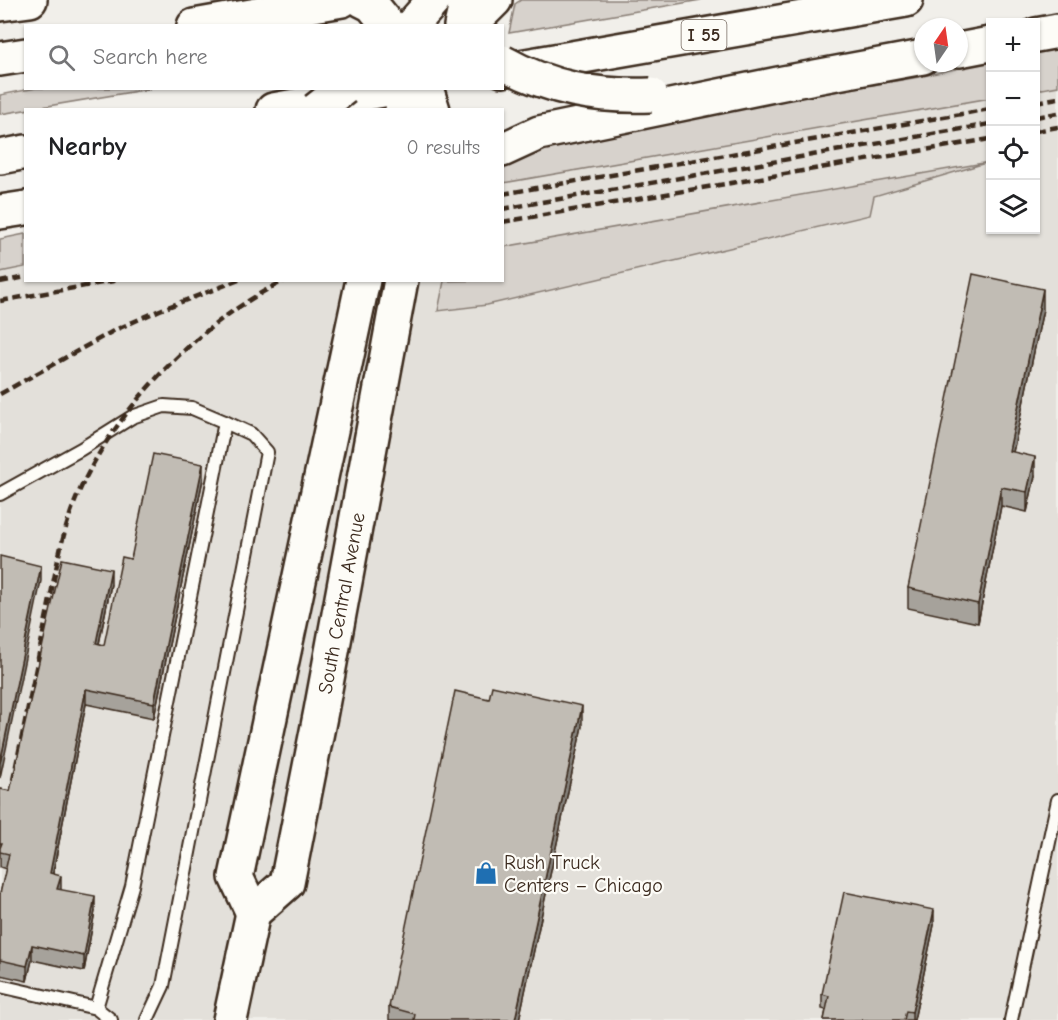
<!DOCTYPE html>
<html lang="en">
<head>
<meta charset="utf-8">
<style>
	:root { --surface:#fff; --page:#f6f6f6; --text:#202124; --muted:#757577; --line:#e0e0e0 }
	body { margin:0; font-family:"Comic Neue",sans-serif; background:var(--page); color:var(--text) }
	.controls { position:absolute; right:18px; top:18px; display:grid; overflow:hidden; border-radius:0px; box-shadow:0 2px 4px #0004 }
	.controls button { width:54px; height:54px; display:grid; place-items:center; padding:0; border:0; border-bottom:2px solid var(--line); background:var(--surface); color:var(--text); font:30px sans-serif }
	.compass { position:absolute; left:914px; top:18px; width:54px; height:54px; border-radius:50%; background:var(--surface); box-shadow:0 2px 4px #0004; rotate:13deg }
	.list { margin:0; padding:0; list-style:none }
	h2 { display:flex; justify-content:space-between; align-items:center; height:78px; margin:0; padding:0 24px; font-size:26px }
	h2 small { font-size:20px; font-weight:400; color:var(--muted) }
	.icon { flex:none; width:33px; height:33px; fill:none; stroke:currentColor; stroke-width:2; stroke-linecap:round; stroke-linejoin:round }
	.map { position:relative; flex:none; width:1058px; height:1020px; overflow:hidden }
	.search { position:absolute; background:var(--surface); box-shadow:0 2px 4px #0004; left:24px; top:24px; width:480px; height:66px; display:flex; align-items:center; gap:15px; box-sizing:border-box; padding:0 21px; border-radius:0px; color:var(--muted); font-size:22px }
	.panel { position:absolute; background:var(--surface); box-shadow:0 2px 4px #0004; left:24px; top:108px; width:480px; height:174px; border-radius:0px }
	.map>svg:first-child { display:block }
	.built { fill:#e3e0da }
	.green { fill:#d7d2cc; stroke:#897e75; stroke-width:1.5 }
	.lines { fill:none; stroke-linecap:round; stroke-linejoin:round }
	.lane-casing { stroke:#3b2a1e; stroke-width:16 }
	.secondary-casing { stroke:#3b2a1e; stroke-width:38 }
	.highway-casing { stroke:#3b2a1e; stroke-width:38 }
	.lane { stroke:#fdfcf7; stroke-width:12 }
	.secondary { stroke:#fdfcf7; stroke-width:33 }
	.highway { stroke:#fdfcf7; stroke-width:33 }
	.rail { stroke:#3b2a1e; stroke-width:4.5; stroke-dasharray:9 4.5; stroke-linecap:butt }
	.highway-bridge-casing { stroke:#3b2a1e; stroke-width:38; stroke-linecap:butt }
	.highway-bridge { stroke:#fdfcf7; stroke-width:33 }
	.wall { fill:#a6a29b; stroke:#3b2a1e; stroke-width:1.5 }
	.shaded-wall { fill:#87847e; stroke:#3b2a1e; stroke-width:1.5 }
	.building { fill:#c1bcb4; stroke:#3b2a1e; stroke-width:1.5 }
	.labels { text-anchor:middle; stroke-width:4.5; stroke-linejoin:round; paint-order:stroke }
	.shield { fill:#fdfcf7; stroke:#75695f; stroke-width:1.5 }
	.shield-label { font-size:18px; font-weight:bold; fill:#3b2a1e }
	.street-label { font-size:20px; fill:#3b2a1e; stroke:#fdfcf7 }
	.poi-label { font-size:20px; fill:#3b2a1e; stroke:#fdfcf7; text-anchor:start }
</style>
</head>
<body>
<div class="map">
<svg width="1058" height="1020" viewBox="0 0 1058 1020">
	<rect width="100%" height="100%" fill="#f1efea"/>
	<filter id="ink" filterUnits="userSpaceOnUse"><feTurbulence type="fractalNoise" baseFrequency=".0167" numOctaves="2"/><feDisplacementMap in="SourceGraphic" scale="12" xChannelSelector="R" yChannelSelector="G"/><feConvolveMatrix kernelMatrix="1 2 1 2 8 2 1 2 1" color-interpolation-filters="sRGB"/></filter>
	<g filter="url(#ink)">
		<path class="built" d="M1058,86V1020H0V272L25,267L26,280H502L503,183L990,98V230H1036V90Z"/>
		<g class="green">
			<path d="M521,0H701L509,33L515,4Z"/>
			<path d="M1058,45V86L1036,90V50Z"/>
			<path d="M990,61V98L503,183L502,169L535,149L655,123L919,77Z"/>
			<path d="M36,88H149V89L0,114V95Z"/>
			<path d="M989,162L874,196L870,215L487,305L438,311L444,281L502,280L503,247Z"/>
			<path d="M25,234V267L0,272V239Z"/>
		</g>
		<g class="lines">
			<g class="lane-casing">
				<g id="lane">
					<path d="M0,494L81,449L132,417L164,406L192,408L225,422"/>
					<path d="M0,986L96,1008"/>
					<path d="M111,1020L96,1008L132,886L225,422L251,434L267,452L163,986L147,1020"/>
					<path d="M1011,1020L1058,800"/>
				</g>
			</g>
			<g class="secondary-casing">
				<g id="secondary">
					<path d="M461,26L467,0"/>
					<path d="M402,110L406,88"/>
					<path d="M253,913L236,877L363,280"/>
					<path id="s1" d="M230,1020L253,913L287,883L321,711L401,280"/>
				</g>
			</g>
			<g class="highway-casing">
				<g id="highway">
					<path d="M362,0L372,5L389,26"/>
					<path d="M0,4L30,0"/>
					<path d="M194,26L342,0"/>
					<path d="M411,26L434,0"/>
					<path d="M469,26L495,0"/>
					<path d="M1036,35L1058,31"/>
					<path d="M959,50L990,44"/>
					<path d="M0,59L26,55"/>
					<path d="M502,70L906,0"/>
					<path d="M426,88L433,110"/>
					<path d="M273,110L394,88"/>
					<path d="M502,150L539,133L783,83L923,57"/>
					<path d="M0,157L26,152"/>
					<path d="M0,212L26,208"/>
				</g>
			</g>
			<use href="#lane" class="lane"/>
			<use href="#secondary" class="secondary"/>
			<use href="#highway" class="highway"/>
			<g class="rail">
				<path d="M1036,102L1058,98"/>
				<path d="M1036,117L1058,113"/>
				<path d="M1036,131L1058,127"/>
				<path d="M502,194L990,109"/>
				<path d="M502,209L990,124"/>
				<path d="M502,222L990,139"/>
				<path d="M0,282L26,277"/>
				<path d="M0,301L119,280"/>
				<path d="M0,394L115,330L160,310L239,280"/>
				<path d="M13,780C24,726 35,673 46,619C53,586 58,553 68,521C98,425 196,322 286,280"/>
			</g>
			<g class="highway-bridge-casing">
				<g id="highway-bridge">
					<path d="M502,62C550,89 597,97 651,95"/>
					<path d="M316,110L344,88"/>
				</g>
			</g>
			<use href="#highway-bridge" class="highway-bridge"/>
		</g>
		<g class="wall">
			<path d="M1043,309L1013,452L1035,476L1027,512L1001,506L978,623L908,608V588Z"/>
			<path d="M203,479L154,718L86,704L53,873L61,890L95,911L84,971L32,960L27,981L0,975V894L6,869L0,867V789L10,791L111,584L99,644L104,645L131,559Z"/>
			<path d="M582,726L519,1020H389V1007Z"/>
			<path d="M934,925L914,1020H824L826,1010L822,1009V994Z"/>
		</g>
		<g class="shaded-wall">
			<path d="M1043,289V309L1009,471V451Z"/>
			<path d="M1035,457V476L1027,512V492Z"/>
			<path d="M203,464V479L154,718V703Z"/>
			<path d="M1001,487V506L978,623V604Z"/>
			<path d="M41,566V581L0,778V763Z"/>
			<path d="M111,569V584L96,658V643Z"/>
			<path d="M86,689V704L50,888V873Z"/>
			<path d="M582,706V726L519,1020H515Z"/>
			<path d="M61,876V891L57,889Z"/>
			<path d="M95,896V911L84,971V956Z"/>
			<path d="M934,910V925L914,1020H912V1012Z"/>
			<path d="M32,945V960L27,981V966Z"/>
		</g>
		<g class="building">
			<path d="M973,274L1043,289L1009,451L1035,457L1027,492L1001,487L978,604L908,588Z"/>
			<path d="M153,454L203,464L154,703L86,689L50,873L61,876L57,889L95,896L84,956L32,945L27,966L0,960V894L9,854L0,852V848L2,843H0V789L10,791L62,559L111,569L96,643L104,645L122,557L131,559Z"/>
			<path d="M0,556L41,566L0,763Z"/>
			<path d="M492,686L582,706L515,1020H414L415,1014L389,1007L455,691L489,699Z"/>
			<path d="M844,892L934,910L912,1012L906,1011L904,1020H824L829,996L822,994Z"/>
		</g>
	</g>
	<defs>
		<g id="shop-bare" transform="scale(1.8)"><path d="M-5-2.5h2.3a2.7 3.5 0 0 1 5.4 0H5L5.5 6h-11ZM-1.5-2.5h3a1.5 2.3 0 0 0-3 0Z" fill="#1f6fb2" stroke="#fdfcf7" stroke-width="2.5" paint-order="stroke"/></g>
	</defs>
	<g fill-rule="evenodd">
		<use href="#shop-bare" x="486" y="873"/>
	</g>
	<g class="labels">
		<rect class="shield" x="681.5" y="20" width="45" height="30" rx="4.5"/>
		<g class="shield-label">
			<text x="704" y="41">I 55</text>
		</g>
		<g class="street-label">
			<text dy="7" stroke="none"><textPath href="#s1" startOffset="440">South Central Avenue</textPath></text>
		</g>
		<g class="poi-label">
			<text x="504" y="869">Rush Truck<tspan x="504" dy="23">Centers – Chicago</tspan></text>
		</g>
	</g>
</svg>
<div class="controls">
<button>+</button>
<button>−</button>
<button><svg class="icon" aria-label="locate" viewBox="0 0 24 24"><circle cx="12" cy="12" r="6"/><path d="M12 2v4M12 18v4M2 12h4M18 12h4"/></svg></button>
<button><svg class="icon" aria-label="layers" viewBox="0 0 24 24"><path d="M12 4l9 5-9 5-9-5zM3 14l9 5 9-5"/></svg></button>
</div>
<svg class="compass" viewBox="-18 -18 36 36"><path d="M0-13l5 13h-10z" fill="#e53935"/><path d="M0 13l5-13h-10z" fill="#757577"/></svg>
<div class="search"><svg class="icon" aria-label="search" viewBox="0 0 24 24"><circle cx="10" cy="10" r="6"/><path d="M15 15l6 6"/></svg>Search here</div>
<section class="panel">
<h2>Nearby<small>0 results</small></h2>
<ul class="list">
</ul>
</section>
</div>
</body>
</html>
